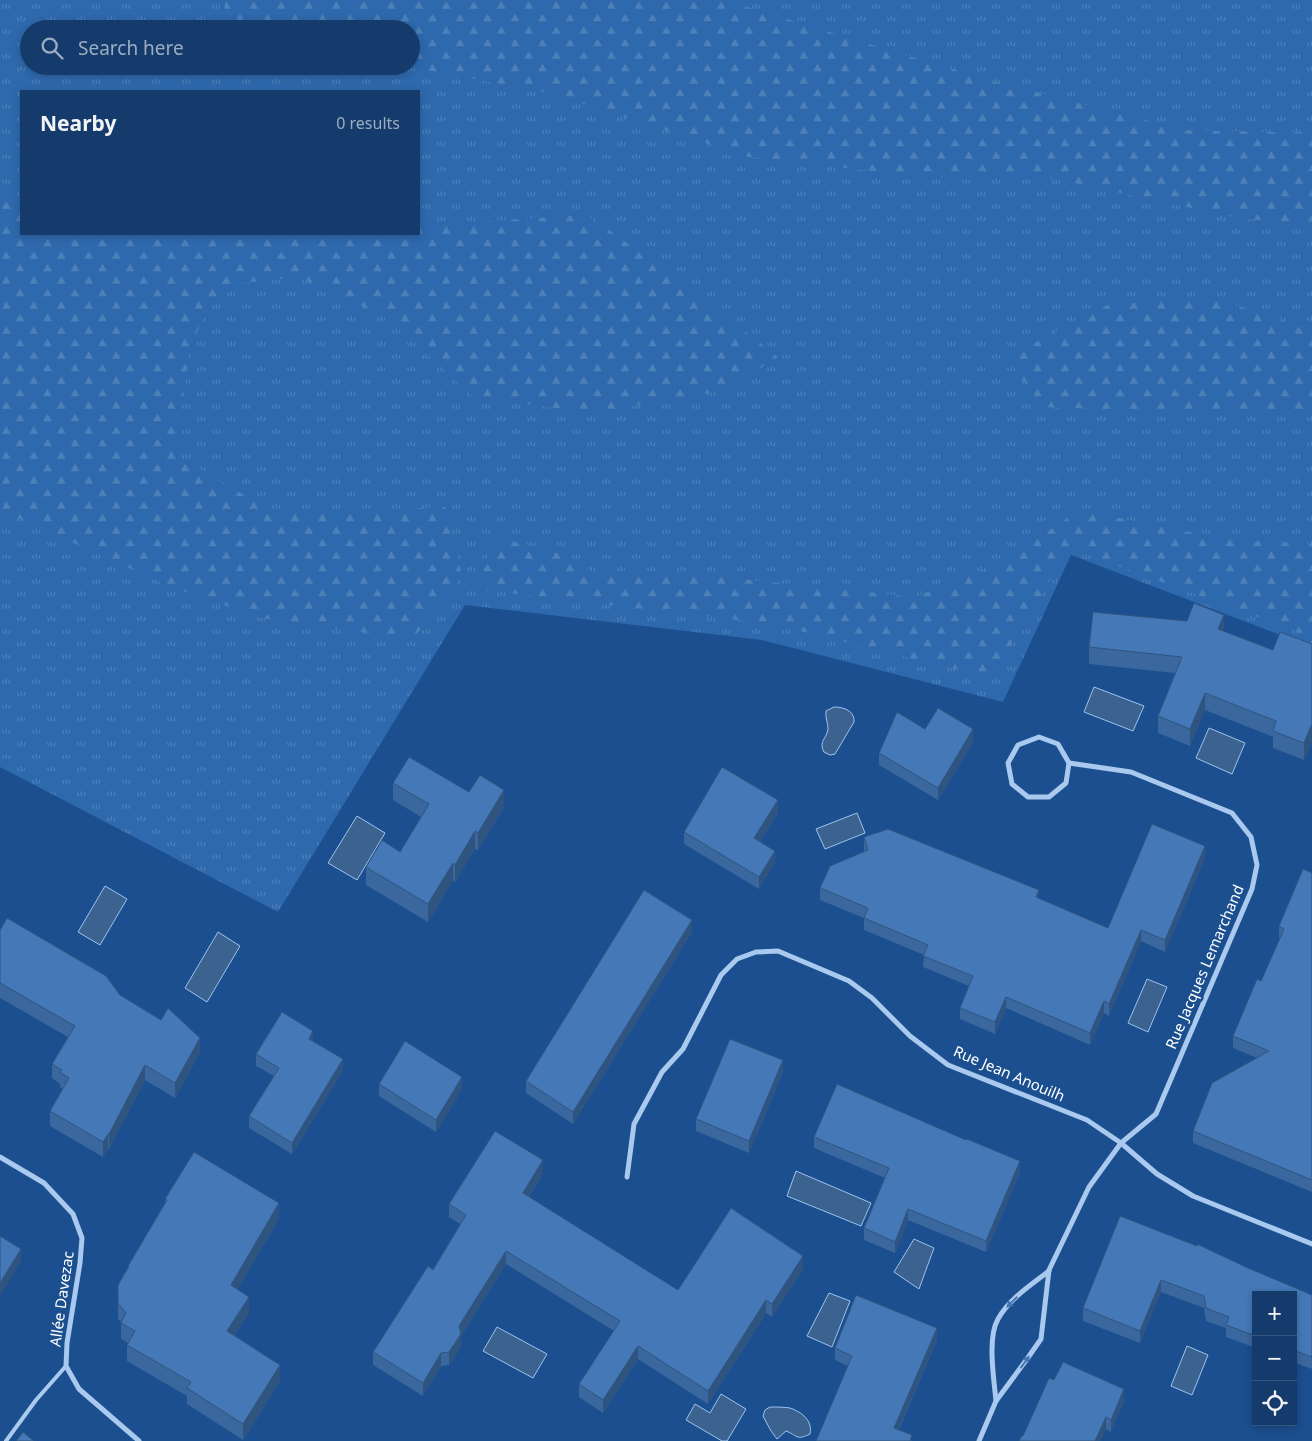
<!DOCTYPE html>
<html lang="en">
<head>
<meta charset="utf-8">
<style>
	:root { --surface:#143b6b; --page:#1d4271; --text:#f1f3f6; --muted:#9dadc1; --line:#33557e }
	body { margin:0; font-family:"Noto Sans",sans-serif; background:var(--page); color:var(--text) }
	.controls { position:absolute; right:15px; bottom:15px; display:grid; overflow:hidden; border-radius:0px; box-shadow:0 2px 8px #0003 }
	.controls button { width:45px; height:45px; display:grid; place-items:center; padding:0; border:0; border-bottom:1px solid var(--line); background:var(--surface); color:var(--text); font:25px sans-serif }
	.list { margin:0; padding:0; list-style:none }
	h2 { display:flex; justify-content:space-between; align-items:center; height:65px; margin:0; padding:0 20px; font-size:21px }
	h2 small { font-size:16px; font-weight:400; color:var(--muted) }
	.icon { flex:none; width:28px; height:28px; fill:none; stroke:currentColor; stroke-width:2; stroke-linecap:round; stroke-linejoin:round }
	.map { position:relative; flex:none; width:1312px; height:1441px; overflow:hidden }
	.search { position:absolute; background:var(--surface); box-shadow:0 2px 8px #0003; left:20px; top:20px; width:400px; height:55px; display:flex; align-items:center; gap:12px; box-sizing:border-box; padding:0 18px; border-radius:28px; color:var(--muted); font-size:19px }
	.panel { position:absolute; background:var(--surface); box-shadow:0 2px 8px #0003; left:20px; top:90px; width:400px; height:145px; border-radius:0px }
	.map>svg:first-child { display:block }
	.grass { fill:url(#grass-tufts); fill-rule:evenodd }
	.forest { fill:url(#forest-firs) }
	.water { fill:#3c6290; stroke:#9cc4f0 }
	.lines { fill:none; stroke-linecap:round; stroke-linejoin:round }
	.service { stroke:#a9c9ee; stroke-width:4 }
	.minor { stroke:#a9c9ee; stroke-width:5 }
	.wall { fill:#3a679d }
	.shaded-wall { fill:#305480 }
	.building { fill:#4478b7; stroke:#305480 }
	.oneway { fill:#4674ac }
	.labels { text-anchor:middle; stroke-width:5; stroke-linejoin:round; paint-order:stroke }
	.street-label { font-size:15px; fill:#fff; stroke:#1b4f8f }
</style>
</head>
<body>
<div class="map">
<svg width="1312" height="1441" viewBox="0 0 1312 1441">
	<defs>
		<pattern id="grass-tufts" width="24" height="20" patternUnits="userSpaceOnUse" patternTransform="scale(1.25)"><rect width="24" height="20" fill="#2e69ad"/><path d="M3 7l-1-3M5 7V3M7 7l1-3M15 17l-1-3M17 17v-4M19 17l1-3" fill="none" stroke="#4d80b9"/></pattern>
		<pattern id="forest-firs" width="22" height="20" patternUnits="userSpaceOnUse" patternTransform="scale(1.25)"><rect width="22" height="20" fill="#2e69ad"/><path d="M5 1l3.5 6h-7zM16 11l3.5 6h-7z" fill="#4d80b9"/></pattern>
	</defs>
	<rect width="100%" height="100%" fill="#1b4f8f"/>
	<path class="grass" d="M0,0H1312V647L1071,555L1003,702L762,640L465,605L278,912L0,767ZM29,29H411V66H29ZM21,91H419V234H21Z"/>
	<g class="forest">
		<path d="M226,0H716L744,6L985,79L1184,130L1312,133V225L1239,218L1036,175L937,178L749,157L549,93L403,66H411V29H254L222,19Z"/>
		<path d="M0,201L21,203V234H419V225L587,215L671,273L778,357L726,390L593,413L473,397L390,319L298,277L222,285L191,343L175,454L278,515L446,507L462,576L413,639L261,618L169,586L18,518L0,511Z"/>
		<path d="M1210,297L1299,325L1312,326V416L1042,407L1007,357L1108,305Z"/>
		<path d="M1080,510L1224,539L1312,544V637L1069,548L991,678L772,624L475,589L497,537L569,556L593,572H642L712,576L915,597L995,566Z"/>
	</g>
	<g class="water">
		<path d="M1094,687L1144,706L1133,731L1084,712Z"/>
		<path d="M834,707C844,707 855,711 854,722L835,754L830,755L824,752C818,742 827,738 828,729C828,722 825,718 826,711Z"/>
		<path d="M1209,728L1245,743L1232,774L1196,758Z"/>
		<path d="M857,813L865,833L825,849L816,829Z"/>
		<path d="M357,816L385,833L357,880L328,863Z"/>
		<path d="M105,886L127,899L100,945L78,932Z"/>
		<path d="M218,932L240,946L207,1002L185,988Z"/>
		<path d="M1147,979L1167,987L1148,1032L1128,1023Z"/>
		<path d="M796,1171L871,1203L861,1226L787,1196Z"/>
		<path d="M914,1239L934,1248L919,1289L894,1272Z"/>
		<path d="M829,1293L850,1301L832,1347L807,1336Z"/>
		<path d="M497,1327L547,1354L533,1378L483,1351Z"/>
		<path d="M1187,1346L1208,1355L1192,1395L1171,1386Z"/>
		<path d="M721,1394L746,1409L727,1441H722L686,1420L695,1404L710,1413Z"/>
		<path d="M770,1407C777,1407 784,1407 790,1408C802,1412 813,1421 810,1434C796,1441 797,1435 786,1431L777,1439L771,1431L763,1416L765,1410Z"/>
	</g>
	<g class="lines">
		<path class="service" d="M6,1441L36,1400L66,1366"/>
		<g class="minor">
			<path d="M1039,737L1058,744L1069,763L1066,783L1049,797H1028L1012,784L1008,763L1018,745Z"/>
			<path d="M0,1157L44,1183L73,1214L82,1238L80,1263L67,1343L66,1366L79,1389L139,1441"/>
			<path d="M627,1177L634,1124L662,1072L683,1049L721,975L737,959L756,952L778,951L849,981L872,998L910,1036L948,1065L1087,1120L1121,1143L1157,1174L1193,1196L1312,1244"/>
			<path d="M996,1401C994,1379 987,1338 998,1319C1009,1299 1031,1285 1049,1271"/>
			<path d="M979,1441L996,1401L1027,1359L1041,1339L1049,1270L1089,1187L1121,1143L1156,1114L1252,889L1257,865L1251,837L1232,813L1131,772L1069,763"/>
		</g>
	</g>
	<g class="wall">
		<path d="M1224,631L1273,650L1312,644V741L1304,760L1273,748V737L1205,710L1190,746L1158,733V716L1175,673L1089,664V647Z"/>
		<path d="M925,729L973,742L938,800L879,765V753Z"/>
		<path d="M393,783L469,792L504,807L478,850L475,849L455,882L453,880L428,922L366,885V867L400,852L421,817L393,800Z"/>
		<path d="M778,813L760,842L775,863L759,889L684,844V832Z"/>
		<path d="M864,837L1039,898L1108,928L1205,858L1165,952L1141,941L1109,1016L1104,1013L1090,1045L1006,1008L995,1034L960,1019V1008L969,986L923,967L924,955L864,930V918L820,900V888L865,852L864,849Z"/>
		<path d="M1312,873V1192L1193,1143V1131L1257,1058L1233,1048V1036L1261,981L1280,939L1279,938V926Z"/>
		<path d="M0,930L120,995L200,1052L175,1098L145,1080L109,1149L108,1148L103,1157L50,1126V1111L63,1089L60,1087V1084L52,1078V1064L68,1037L0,998Z"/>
		<path d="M692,932L573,1124L526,1093V1081Z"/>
		<path d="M313,1041L343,1071L292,1154L249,1128V1116L274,1076L256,1066V1054Z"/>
		<path d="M783,1072L749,1153L696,1131V1119Z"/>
		<path d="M379,1084L462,1089L436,1132L379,1096Z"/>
		<path d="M814,1137L1020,1173L986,1252L908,1220L895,1253L864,1240V1228L885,1178L814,1148Z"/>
		<path d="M543,1173L529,1197L678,1290L803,1269L772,1317L766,1313L708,1404L638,1359L603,1413L579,1397V1384L614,1331L506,1264L461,1336V1347L449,1365L441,1366L423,1396L373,1365V1352L433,1270L460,1224L449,1217V1204Z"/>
		<path d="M165,1199L279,1219L237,1290L249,1313L234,1336L280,1381L243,1440L187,1404V1396L127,1361V1345L128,1343L121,1339V1322L118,1319V1285L128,1269V1266L165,1203Z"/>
		<path d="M1120,1216L1312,1295V1369L1293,1362V1295H1256V1348L1226,1337V1328L1206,1321L1204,1308L1161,1292L1140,1343L1083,1321V1308Z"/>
		<path d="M937,1340L899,1430L912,1441H816L848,1366L835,1360V1348Z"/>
		<path d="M1054,1380L1124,1401L1111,1432L1106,1429L1100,1441H1019L1023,1436Z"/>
	</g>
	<g class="shaded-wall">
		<path d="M1224,615V632L1218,629Z"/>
		<path d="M1205,693V710L1190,746V729Z"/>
		<path d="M1312,724V741L1304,760V743Z"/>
		<path d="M973,729V742L938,800V788Z"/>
		<path d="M504,790V807L478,850V833Z"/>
		<path d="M778,800V813L754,851V838Z"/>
		<path d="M475,831V849L455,882V865Z"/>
		<path d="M1205,846V858L1165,952V940Z"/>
		<path d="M775,851V863L759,889V877Z"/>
		<path d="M453,863V880L428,922V904Z"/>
		<path d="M1039,890V902L1036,897Z"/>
		<path d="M692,920V932L573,1124V1112Z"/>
		<path d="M1141,930V941L1109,1016V1004Z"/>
		<path d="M1006,997V1008L995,1034V1022Z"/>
		<path d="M1104,1001V1013L1090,1045V1033Z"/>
		<path d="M313,1031V1043L309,1039Z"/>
		<path d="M200,1038V1052L175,1098V1083Z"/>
		<path d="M343,1059V1071L292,1154V1143Z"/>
		<path d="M783,1060V1072L749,1153V1141Z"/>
		<path d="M145,1065V1080L109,1149V1134Z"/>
		<path d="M462,1077V1089L436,1132V1120Z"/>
		<path d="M108,1134V1148L103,1157V1142Z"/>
		<path d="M543,1160V1173L523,1206V1193Z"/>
		<path d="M1020,1161V1173L986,1252V1241Z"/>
		<path d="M279,1203V1219L231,1301V1285Z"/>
		<path d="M908,1209V1220L895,1253V1242Z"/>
		<path d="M21,1249V1261L0,1296V1283Z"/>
		<path d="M506,1251V1264L461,1336V1347L449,1365V1352L459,1326Z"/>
		<path d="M803,1256V1269L772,1317V1304Z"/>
		<path d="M1161,1280V1292L1140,1343V1331Z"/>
		<path d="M249,1297V1313L227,1347V1331Z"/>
		<path d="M766,1300V1313L708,1404V1391Z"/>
		<path d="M937,1328V1340L894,1440V1428Z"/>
		<path d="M638,1346V1359L603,1413V1400Z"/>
		<path d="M441,1353V1366L423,1396V1383Z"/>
		<path d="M280,1365V1381L243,1440V1424Z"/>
		<path d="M1124,1389V1401L1111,1432V1420Z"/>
		<path d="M1106,1417V1429L1100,1441H1095Z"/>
	</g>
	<g class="building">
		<path d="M1194,603L1224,615L1218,629L1273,650L1280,632L1312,644V724L1304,743L1273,731L1276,721L1205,693L1190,729L1158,716L1182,657L1089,647L1093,612L1187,621Z"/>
		<path d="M938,708L973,729L938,788L879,753L897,712L925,729Z"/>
		<path d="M409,757L469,792L480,775L504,790L478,833L475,831L455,865L453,863L428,904L366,867L382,840L400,852L429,804L393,783Z"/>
		<path d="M722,767L778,800L754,838L775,851L759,877L684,832Z"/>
		<path d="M1152,824L1205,846L1165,940L1141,930L1109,1004L1104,1001L1090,1033L1006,997L995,1022L960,1008L973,976L923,956L928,945L864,918L868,908L820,888L830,866L868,850L864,837L888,829L1039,890L1036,897L1108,928Z"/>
		<path d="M1303,869L1312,873V1180L1193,1131L1212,1083L1269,1051L1233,1036L1257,979L1261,981L1284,929L1279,926Z"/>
		<path d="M644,890L692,920L573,1112L526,1081Z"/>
		<path d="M7,918L106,976L120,995L161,1020L168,1008L200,1038L175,1083L145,1065L109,1134H108L103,1142L50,1111L69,1078L60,1072L62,1070L52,1064L75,1026L0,983V930Z"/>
		<path d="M282,1012L313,1031L309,1039L343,1059L292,1143L249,1116L279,1068L256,1054Z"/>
		<path d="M730,1039L783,1060L749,1141L696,1119Z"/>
		<path d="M405,1041L462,1077L436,1120L379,1084Z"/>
		<path d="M837,1084L966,1140L967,1139L1020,1161L986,1241L908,1209L895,1242L864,1228L889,1168L814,1137Z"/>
		<path d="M495,1131L543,1160L523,1193L678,1290L731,1208L803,1256L772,1304L766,1300L708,1391L638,1346L603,1400L579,1384L620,1321L506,1251L459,1326L461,1334L449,1352L441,1353L423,1383L373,1352L428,1266L433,1270L466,1215L449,1204Z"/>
		<path d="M194,1152L279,1203L231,1285L249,1297L227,1331L280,1365L243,1424L187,1388L191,1382L127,1345L135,1331L121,1323L126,1313L118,1303V1285L129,1266H128L167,1200L165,1199Z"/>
		<path d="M1120,1216L1197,1246V1244L1248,1268L1312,1295V1357L1293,1350V1295H1256V1336L1226,1325L1229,1317L1206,1308L1204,1296L1161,1280L1140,1331L1083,1308Z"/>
		<path d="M0,1236L21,1249L0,1283Z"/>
		<path d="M856,1295L937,1328L894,1428L912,1435L910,1441H816L852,1356L835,1348Z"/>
		<path d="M1063,1362L1124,1389L1111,1420L1106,1417L1095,1441H1019L1022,1435L1023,1436L1049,1378L1054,1380Z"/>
		<path d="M23,1432L34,1441H16Z"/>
	</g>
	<defs><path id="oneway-solid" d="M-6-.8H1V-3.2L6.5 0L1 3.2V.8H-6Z" transform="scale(1.25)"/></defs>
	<g class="oneway">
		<use href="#oneway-solid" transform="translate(1012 1302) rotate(135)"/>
		<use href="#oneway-solid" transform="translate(1025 1362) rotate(-54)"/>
	</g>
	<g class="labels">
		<g class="street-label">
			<text transform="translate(1205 967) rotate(-67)" y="5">Rue Jacques Lemarchand</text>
			<text transform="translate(1009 1074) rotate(23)" y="5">Rue Jean Anouilh</text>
			<text transform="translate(62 1299) rotate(-82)" y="5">Allée Davezac</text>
		</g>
	</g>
</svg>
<div class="controls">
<button>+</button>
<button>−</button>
<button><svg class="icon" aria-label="locate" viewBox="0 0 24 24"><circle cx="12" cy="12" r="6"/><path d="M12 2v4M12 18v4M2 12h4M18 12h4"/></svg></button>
</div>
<div class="search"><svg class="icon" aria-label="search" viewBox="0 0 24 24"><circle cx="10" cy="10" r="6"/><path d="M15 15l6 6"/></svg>Search here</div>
<section class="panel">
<h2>Nearby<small>0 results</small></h2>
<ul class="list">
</ul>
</section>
</div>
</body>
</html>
